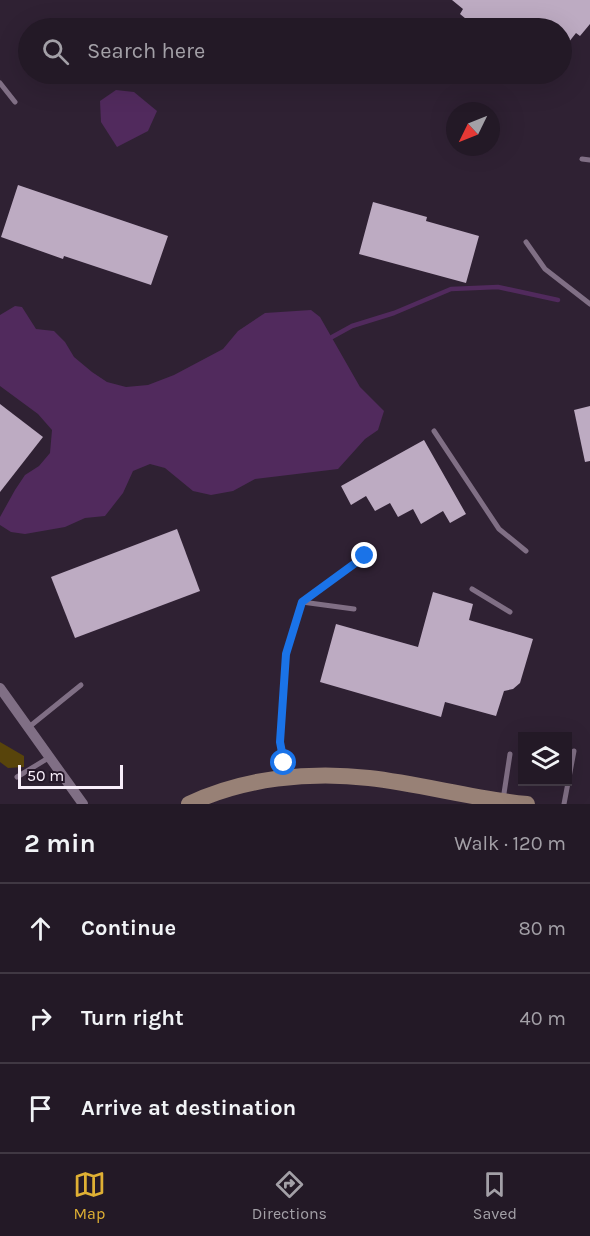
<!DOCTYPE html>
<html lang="en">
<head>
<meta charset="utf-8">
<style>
	:root { --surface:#231926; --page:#2f2632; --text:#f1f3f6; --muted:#a3a0a7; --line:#403843; --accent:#dfb034 }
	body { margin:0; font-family:Karla,sans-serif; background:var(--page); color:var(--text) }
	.controls { position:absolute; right:18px; bottom:18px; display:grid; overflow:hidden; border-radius:0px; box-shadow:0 6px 24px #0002 }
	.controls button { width:54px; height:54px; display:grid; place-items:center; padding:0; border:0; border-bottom:2px solid var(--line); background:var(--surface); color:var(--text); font:30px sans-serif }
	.compass { position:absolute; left:446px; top:102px; width:54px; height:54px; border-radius:50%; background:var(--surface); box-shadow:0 6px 24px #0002; rotate:227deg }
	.scale { position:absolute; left:18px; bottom:15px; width:105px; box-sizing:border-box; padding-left:6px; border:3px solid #f8eefa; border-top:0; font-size:16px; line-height:21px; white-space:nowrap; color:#f8eefa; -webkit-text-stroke:4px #251729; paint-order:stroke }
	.stop { position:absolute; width:18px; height:18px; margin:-14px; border:4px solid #1a73e8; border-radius:50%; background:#fff }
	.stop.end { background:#1a73e8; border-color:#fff; box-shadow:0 2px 6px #0008 }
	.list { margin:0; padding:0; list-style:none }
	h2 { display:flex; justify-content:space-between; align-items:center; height:78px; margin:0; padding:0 24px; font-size:26px }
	h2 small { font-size:20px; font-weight:400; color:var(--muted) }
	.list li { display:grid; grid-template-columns:39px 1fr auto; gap:18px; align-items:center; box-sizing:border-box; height:90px; padding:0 24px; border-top:2px solid var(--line) }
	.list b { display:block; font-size:22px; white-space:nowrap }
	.list em { font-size:20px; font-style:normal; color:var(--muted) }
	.icon { flex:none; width:33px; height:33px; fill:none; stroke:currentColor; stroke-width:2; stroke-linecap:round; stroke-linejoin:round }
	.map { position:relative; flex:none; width:590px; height:804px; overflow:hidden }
	.search { position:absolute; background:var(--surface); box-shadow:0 6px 24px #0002; left:18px; right:18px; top:18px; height:66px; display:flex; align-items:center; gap:15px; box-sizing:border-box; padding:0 21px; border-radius:33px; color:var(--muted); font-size:22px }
	.sheet { height:348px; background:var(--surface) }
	nav { display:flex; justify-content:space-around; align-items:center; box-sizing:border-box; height:84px; border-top:2px solid var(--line); background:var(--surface); font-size:16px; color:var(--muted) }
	nav a { display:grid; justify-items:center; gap:3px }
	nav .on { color:var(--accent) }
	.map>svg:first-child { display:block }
	.green { fill:#58440b }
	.water { fill:#512a5d }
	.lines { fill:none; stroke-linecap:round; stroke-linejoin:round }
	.stream { stroke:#512a5d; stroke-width:4.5 }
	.building { fill:#bdabc2 }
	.lane { stroke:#806f85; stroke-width:5 }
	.street { stroke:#806f85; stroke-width:10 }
	.secondary { stroke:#988176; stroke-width:16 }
	.route { stroke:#1a73e8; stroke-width:8 }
</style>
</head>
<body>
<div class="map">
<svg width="590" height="804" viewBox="0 0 590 804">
	<rect width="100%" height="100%" fill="#2f2133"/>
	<path class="green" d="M0,742L24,756V767L8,768L0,762Z"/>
	<g class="water">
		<path d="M116,90L134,92L157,111L148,131L117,147L101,122L100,101Z"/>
		<path d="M15,306L22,307L36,329L54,331L65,342L74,357L92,372L107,382L126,387L148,385L174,375L223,349L238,331L265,313L311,310L320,317L360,387L384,411L378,430L365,439L338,469L255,479L233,491L211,495L193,491L165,468L150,464L133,471L123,493L105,516L85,518L65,527L25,534L11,532L0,525V517L15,490L25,475L39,466L50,453L52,430L38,414L0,386V315Z"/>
	</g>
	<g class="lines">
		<path class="stream" d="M332,337L352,326L394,313L451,289L498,287L558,300"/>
	</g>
	<g class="building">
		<path d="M452,0H590V24L580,36L576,33L561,52V28H477L460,14L463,9Z"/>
		<path d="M18,185L168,236L151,285L64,256L63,259L1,237Z"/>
		<path d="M373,202L427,217L426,221L479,236L466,283L359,254Z"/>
		<path d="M0,404L43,437L0,492Z"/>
		<path d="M590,406V461L585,462L574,410Z"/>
		<path d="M424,440L466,514L450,523L443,511L421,524L413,509L398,517L390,503L375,511L366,496L351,505L341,486Z"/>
		<path d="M177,529L200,591L75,638L51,577Z"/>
		<path d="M433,592L473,604L469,620L533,639L520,683L513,689L504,691L496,716L445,702L441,717L320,682L336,624L418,647Z"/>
	</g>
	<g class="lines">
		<g class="lane">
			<path d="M0,83L15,102"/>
			<path d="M582,159L590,160"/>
			<path d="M526,242L545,269L590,304"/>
			<path d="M434,431L499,529L526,551"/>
			<path d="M472,589L510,612"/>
			<path d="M302,602L354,609"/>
			<path d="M29,727L81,685"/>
			<path d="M286,776L280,742L286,654L302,602L365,556"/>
			<path d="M17,777L50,757"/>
			<path d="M503,800L510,754"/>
			<path d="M564,804L574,751"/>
		</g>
		<path class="street" d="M0,688L83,804"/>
		<path class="secondary" d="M189,804C243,778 310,771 369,778C422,784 474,799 527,804"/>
	</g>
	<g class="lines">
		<path class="route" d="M284,763L280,742L286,654L302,602L365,556"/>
	</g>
</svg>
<div class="controls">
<button><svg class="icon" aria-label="layers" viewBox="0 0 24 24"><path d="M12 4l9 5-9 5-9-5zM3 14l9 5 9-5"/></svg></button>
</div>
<svg class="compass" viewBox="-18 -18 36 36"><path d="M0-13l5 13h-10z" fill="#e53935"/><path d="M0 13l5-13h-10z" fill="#a3a0a7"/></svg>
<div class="scale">50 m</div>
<div class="stop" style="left:284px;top:763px"></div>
<div class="stop end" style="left:365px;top:556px"></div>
<div class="search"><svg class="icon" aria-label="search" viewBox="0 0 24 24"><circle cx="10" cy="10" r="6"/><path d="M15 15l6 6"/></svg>Search here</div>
</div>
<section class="sheet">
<h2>2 min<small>Walk · 120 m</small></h2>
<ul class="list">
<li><svg class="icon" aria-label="ahead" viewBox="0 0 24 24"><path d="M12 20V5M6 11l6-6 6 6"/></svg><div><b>Continue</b></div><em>80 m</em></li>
<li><svg class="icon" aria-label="right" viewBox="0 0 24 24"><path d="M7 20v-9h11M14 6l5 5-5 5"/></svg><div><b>Turn right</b></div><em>40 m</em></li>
<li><svg class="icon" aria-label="arrive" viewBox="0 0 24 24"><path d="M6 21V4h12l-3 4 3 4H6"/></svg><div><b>Arrive at destination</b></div></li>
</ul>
</section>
<nav>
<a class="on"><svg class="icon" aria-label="map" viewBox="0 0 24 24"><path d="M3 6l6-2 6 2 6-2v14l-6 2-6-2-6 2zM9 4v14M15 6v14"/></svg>Map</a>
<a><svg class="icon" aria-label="directions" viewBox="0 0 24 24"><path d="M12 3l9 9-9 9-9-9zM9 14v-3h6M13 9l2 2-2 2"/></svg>Directions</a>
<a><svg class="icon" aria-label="saved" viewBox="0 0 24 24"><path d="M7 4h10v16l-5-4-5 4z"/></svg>Saved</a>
</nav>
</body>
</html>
